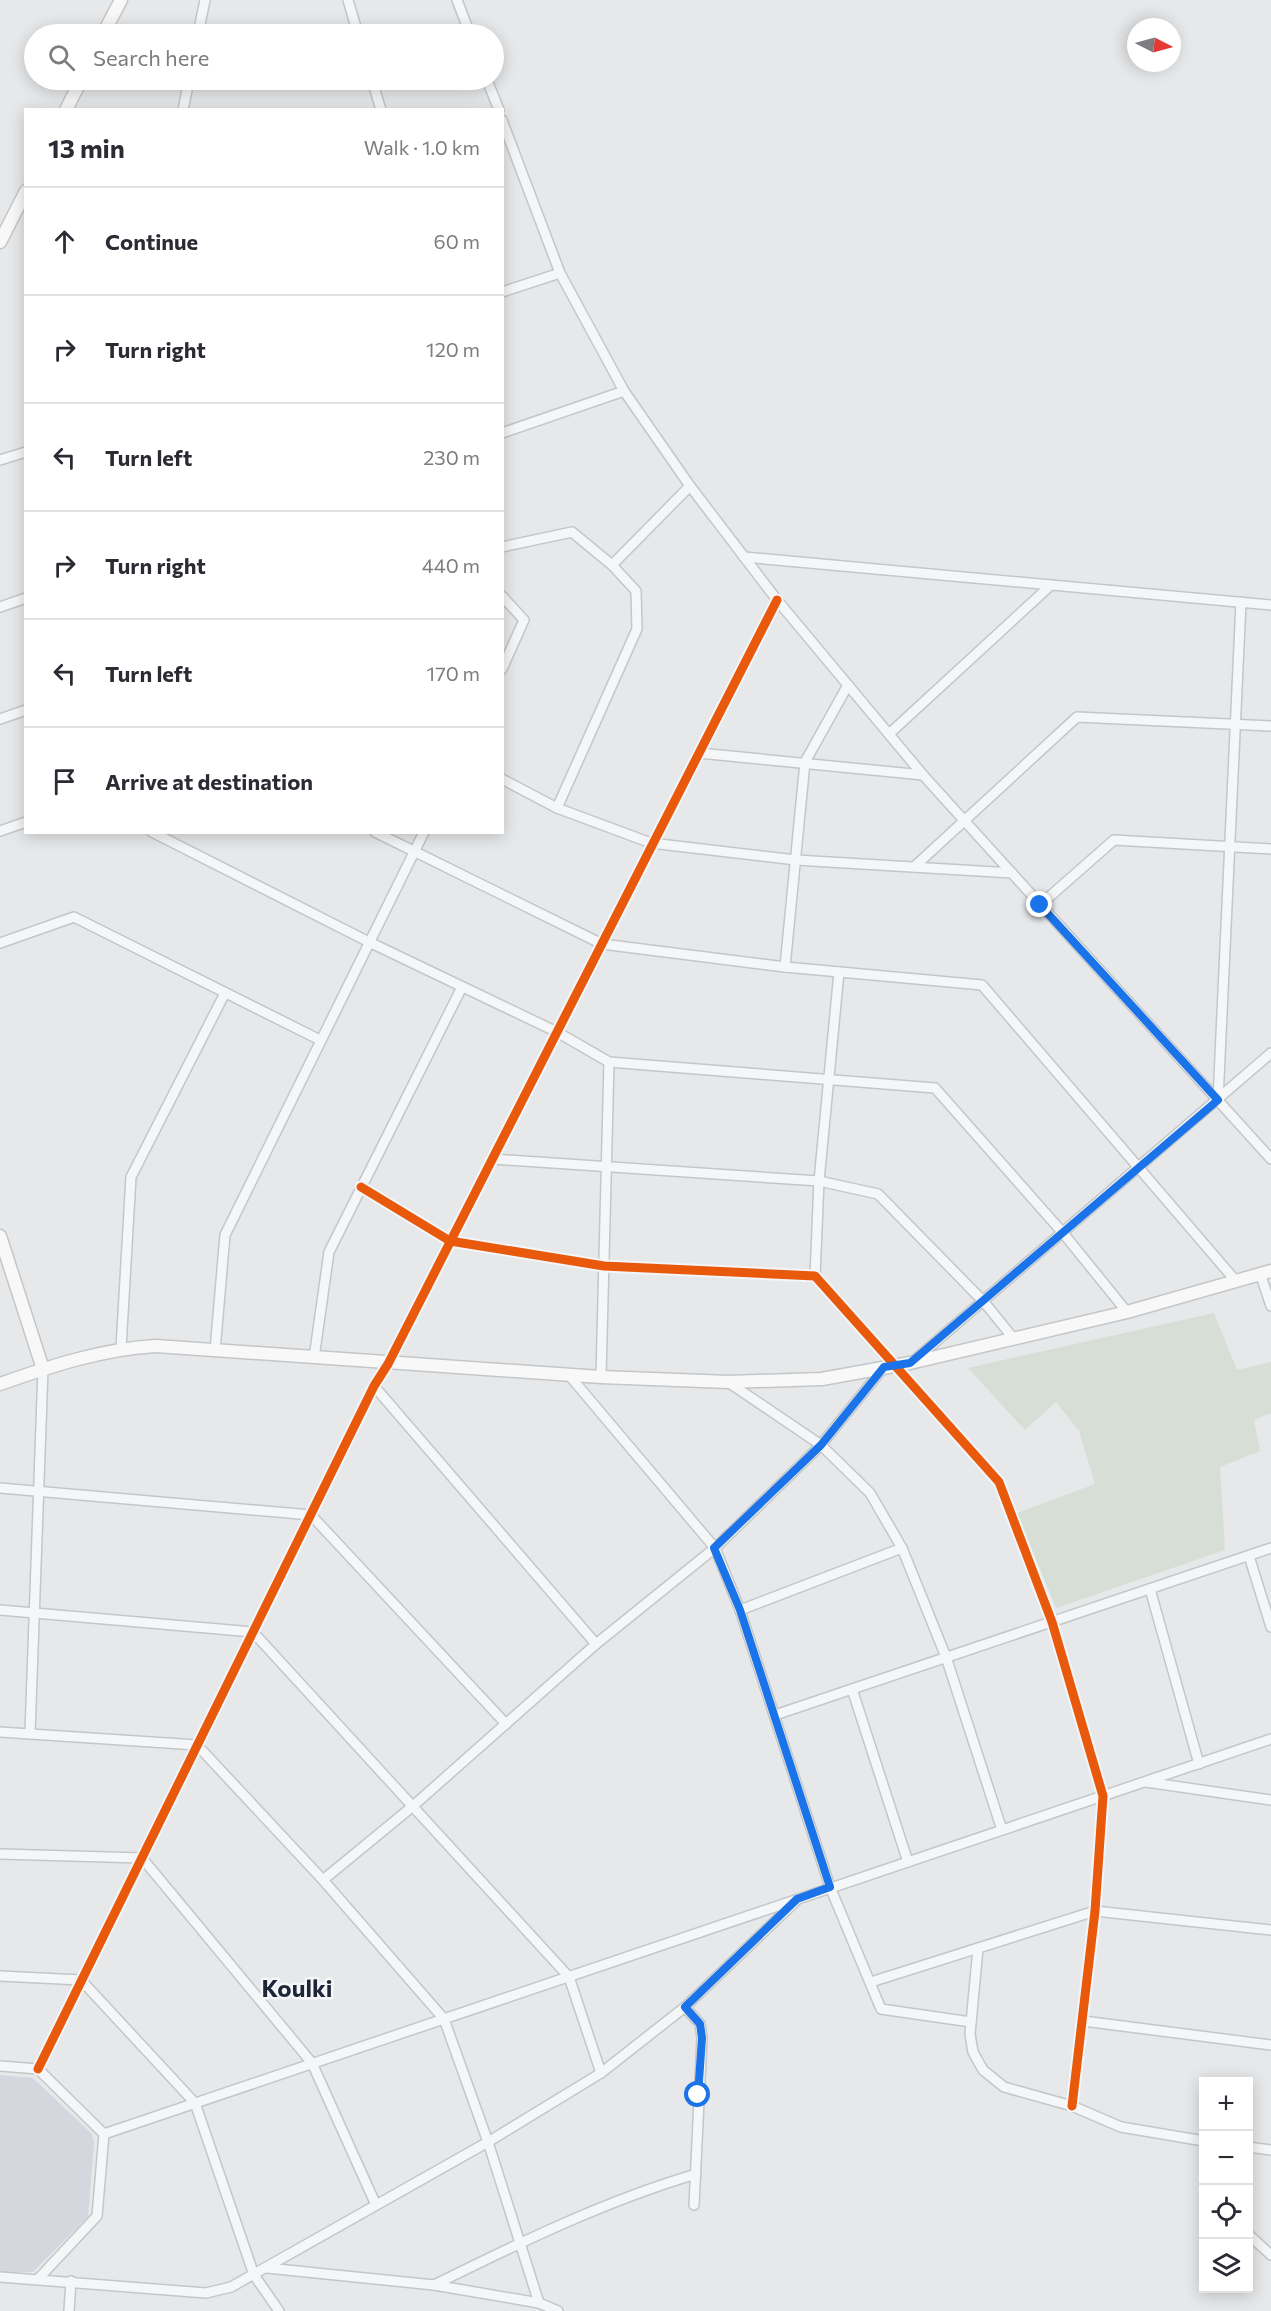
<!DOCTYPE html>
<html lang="en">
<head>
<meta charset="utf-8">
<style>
	:root { --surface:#fff; --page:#f2f2f3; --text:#2b2b33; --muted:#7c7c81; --line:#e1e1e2 }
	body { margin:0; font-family:Commissioner,sans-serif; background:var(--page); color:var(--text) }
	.controls { position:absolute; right:18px; bottom:18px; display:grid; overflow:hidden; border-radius:0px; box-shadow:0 3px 15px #0003 }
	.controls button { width:54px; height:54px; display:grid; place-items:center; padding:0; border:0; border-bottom:2px solid var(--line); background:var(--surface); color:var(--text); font:30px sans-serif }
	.compass { position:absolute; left:1127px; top:18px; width:54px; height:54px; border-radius:50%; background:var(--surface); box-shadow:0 3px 15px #0003; rotate:96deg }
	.stop { position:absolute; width:18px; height:18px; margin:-14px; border:4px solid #1a73e8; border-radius:50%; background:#fff }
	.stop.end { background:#1a73e8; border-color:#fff; box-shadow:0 2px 6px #0008 }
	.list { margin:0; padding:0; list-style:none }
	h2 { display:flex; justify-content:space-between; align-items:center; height:78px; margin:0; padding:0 24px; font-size:26px }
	h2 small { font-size:20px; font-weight:400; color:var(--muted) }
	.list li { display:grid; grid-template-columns:39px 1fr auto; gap:18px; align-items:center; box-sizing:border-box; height:108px; padding:0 24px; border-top:2px solid var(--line) }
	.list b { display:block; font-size:22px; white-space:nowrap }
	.list em { font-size:20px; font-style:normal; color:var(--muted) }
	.icon { flex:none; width:33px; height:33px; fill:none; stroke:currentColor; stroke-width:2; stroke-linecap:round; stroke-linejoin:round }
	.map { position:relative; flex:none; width:1271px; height:2311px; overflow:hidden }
	.search { position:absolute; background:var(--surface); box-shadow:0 3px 15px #0003; left:24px; top:24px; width:480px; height:66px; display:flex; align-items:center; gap:15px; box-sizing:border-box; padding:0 21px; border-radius:33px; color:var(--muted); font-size:22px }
	.panel { position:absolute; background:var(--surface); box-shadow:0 3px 15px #0003; left:24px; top:108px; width:480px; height:726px; border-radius:0px }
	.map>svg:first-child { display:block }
	.built { fill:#d4d7dd }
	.green { fill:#d6ded6 }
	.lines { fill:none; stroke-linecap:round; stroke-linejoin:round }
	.street-casing { stroke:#c4c6c8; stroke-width:12 }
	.secondary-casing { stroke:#c4c6c8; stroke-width:15 }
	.street { stroke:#f5f6f7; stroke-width:9 }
	.secondary { stroke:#f8f8f8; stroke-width:12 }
	.cycleway-casing { stroke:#f4f6f9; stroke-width:13 }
	.cycleway { stroke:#e8590c; stroke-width:9 }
	.route { stroke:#1a73e8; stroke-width:8 }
	.labels { text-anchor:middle; stroke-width:5; stroke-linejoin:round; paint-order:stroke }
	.quarter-label { font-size:24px; font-weight:bold; fill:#1d2536; stroke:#f4f6f9 }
</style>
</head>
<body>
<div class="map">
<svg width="1271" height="2311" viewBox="0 0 1271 2311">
	<rect width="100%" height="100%" fill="#e6e8ea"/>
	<path class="built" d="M0,2075L33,2078L92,2134L94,2143L88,2217L33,2272H0Z"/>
	<path class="green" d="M1214,1313L1237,1370L1271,1362V1413L1254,1420L1260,1451L1220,1467L1225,1550L1056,1608L1017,1513L1095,1484L1079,1431L1056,1402L1025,1430L968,1368Z"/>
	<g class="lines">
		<g class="street-casing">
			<g id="street">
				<path d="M348,0L358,34"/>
				<path d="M457,0L470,34"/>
				<path d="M198,34L205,0"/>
				<path d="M372,80L381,110"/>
				<path d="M487,80L499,110"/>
				<path d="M183,110L189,80"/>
				<path d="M502,120L560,273L624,391L690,486L777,600L923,775L1271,1159"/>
				<path d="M502,292L560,273"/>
				<path d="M502,433L624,391"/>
				<path d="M0,460L26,452"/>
				<path d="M502,547L572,532L612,565L636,591L637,629L557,808"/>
				<path d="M744,557L1271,605"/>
				<path d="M612,565L690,486"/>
				<path d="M502,596L524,620L502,669"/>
				<path d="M0,607L26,598"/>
				<path d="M0,719L26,710"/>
				<path d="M889,734L1051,585"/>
				<path d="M699,753L923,775"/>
				<path d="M502,779L557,808L651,843L796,860L1012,873"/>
				<path d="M0,831L26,822"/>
				<path d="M152,832L369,942L557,1032L609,1062L935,1088L1063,1233L1127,1312"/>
				<path d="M375,832L602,944L785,967L982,985L1235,1280"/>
				<path d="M914,867L1077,717L1271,726"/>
				<path d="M1040,905L1114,840L1271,849"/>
				<path d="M0,943L74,917L320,1040"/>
				<path d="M785,967L805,762L848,685"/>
				<path d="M1218,1100L1241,602"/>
				<path d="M492,1159L819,1181L878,1194L984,1302L1014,1339"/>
				<path d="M361,1187L450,1241L604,1266L815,1276L999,1482L1052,1622L1103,1796L1095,1911L1072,2106"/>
				<path d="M1260,1273L1271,1306"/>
				<path d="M815,1276L819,1181L839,972"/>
				<path d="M121,1348L131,1177L225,993"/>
				<path d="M215,1351L225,1235L424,832"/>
				<path d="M314,1358L329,1252L462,987"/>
				<path d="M912,1362L1271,1053"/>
				<path d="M568,1374L715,1548L740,1610L830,1887L881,2009L971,2022"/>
				<path d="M601,1377L609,1062"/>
				<path d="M728,1382L821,1445L870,1493L902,1548L946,1657L1002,1830"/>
				<path d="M374,1386L596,1644"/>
				<path d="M0,1488L311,1515L506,1724"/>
				<path d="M1249,1556L1271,1627"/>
				<path d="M1150,1589L1199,1764"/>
				<path d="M0,1610L253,1632L569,1977L601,2073"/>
				<path d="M740,1610L902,1548"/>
				<path d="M852,1689L908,1862"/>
				<path d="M775,1715L1271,1548"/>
				<path d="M0,1732L197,1745L323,1880L444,2019L488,2142L539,2303"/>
				<path d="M30,1733L43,1369"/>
				<path d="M1146,1782L1271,1800"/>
				<path d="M0,1854L142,1858L312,2063L376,2205"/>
				<path d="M323,1880L413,1806L596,1644L715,1548L821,1445L884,1367"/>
				<path d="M978,1948L970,2034L973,2052L983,2070L1004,2087L1072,2106L1121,2127L1204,2141"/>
				<path d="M0,1976L81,1980L195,2103L254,2275L279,2311"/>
				<path d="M871,1982L1095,1911L1271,1930"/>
				<path d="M685,2007L700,2024L702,2038L694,2205"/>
				<path d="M1083,2021L1271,2045"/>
				<path d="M0,2066L38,2069L104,2134L97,2216L38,2279"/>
				<path d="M38,2069L374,1386L388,1364L777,600"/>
				<path d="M104,2134L1271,1739"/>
				<path d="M1248,2147L1271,2150"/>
				<path d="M1248,2234L1271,2255"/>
				<path d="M267,2268L434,2285L539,2303L558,2311"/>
				<path d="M0,2277L206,2293L231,2287L488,2142L601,2073L685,2007L795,1902"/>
				<path d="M434,2285C519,2243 605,2201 696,2174"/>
				<path d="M69,2311L71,2281"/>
			</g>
		</g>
		<g class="secondary-casing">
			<g id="secondary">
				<path d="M103,34L121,0"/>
				<path d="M66,110L81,80"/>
				<path d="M0,242L26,191"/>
				<path d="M0,1236L43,1369"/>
				<path d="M0,1384C51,1366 102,1349 156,1346L601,1377L728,1382L822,1379L910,1363L1127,1312L1271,1271"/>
			</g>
		</g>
		<use href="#street" class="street"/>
		<use href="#secondary" class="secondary"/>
		<g class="cycleway-casing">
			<g id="cycleway">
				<path d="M361,1187L450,1241L604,1266L815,1276L999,1482L1052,1622L1103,1796L1095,1911L1072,2106"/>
				<path d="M38,2069L374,1386L388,1364L777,600"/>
			</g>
		</g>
		<use href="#cycleway" class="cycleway"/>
	</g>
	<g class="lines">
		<path class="route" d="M698,2095L702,2038L700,2024L685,2007L797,1899L830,1887L740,1610L714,1548L821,1445L884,1367L910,1363L1218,1100L1040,905"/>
	</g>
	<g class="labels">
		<g class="quarter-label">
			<text x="297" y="1997">Koulki</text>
		</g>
	</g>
</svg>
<div class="controls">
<button>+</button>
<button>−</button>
<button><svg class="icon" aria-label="locate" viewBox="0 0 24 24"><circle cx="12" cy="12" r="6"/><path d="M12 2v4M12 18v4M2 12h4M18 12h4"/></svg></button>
<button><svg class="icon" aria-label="layers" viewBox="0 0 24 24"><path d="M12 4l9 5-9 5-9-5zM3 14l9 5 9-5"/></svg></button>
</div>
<svg class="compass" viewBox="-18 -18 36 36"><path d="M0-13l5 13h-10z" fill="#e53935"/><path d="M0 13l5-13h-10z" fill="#7c7c81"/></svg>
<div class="stop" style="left:698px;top:2095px"></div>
<div class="stop end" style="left:1040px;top:905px"></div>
<div class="search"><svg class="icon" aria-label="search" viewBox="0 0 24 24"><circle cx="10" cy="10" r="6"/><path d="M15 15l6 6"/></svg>Search here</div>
<section class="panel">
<h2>13 min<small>Walk · 1.0 km</small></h2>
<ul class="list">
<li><svg class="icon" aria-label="ahead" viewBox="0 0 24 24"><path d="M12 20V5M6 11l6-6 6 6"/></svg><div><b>Continue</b></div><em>60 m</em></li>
<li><svg class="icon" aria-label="right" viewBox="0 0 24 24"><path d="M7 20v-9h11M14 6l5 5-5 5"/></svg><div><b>Turn right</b></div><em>120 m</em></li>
<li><svg class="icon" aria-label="left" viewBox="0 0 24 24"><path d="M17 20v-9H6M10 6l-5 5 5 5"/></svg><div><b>Turn left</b></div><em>230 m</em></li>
<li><svg class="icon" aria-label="right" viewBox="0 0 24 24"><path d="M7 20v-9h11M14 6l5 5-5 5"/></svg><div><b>Turn right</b></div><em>440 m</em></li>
<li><svg class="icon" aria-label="left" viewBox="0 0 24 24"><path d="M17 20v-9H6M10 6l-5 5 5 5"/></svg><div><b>Turn left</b></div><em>170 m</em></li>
<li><svg class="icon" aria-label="arrive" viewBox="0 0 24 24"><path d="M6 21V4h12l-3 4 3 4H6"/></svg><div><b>Arrive at destination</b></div></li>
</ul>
</section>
</div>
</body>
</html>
